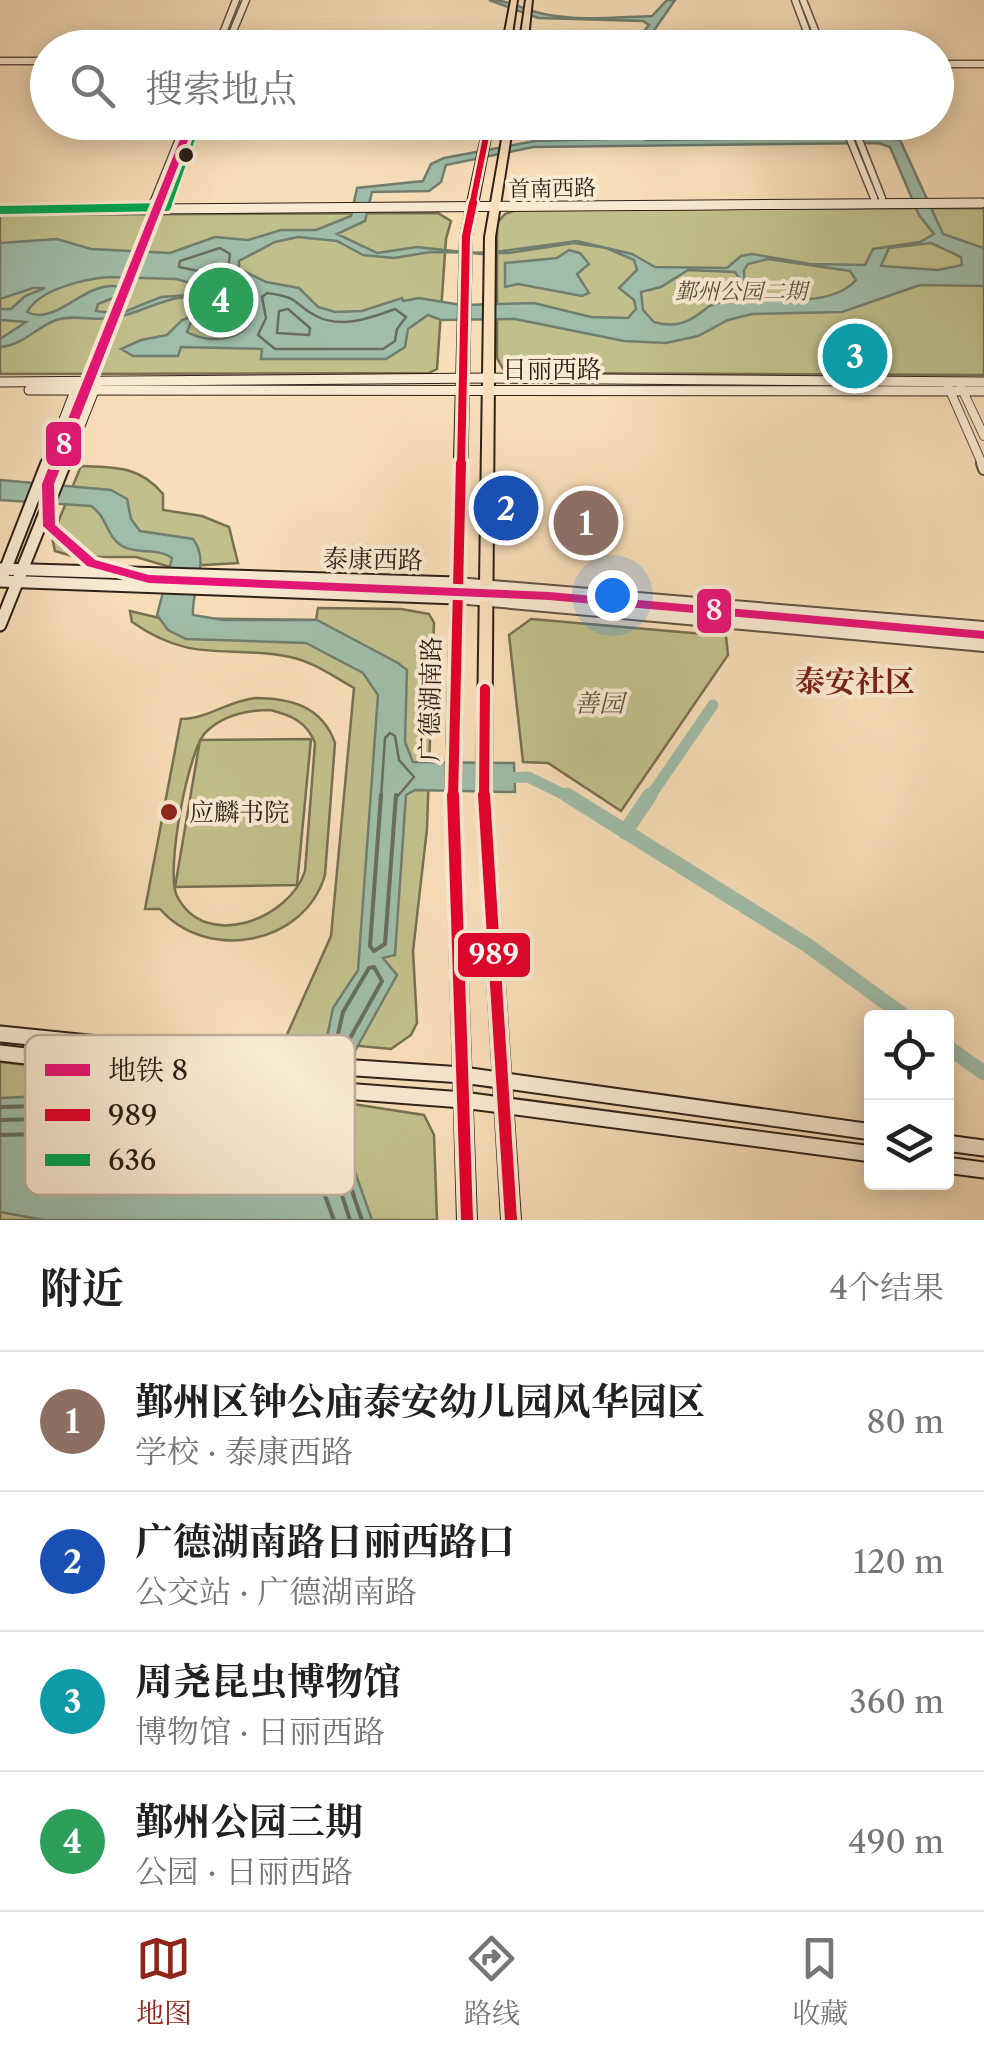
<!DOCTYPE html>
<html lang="zh">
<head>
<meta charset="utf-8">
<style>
	:root { --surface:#fff; --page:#f2f2f2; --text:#222; --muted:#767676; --line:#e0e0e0; --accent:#8f2418 }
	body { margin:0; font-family:"Libre Caslon Text","Noto Serif SC",serif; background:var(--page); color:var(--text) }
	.controls { position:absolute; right:30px; bottom:30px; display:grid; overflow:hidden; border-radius:10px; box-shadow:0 5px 25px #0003 }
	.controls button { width:90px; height:90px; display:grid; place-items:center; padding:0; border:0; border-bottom:2px solid var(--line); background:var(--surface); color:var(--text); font:50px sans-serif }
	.you { position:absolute; left:612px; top:595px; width:35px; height:35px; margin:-25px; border:8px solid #fff; border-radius:50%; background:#1a73e8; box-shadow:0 0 0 15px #1a73e833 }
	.badge { display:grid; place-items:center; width:65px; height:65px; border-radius:50%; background:var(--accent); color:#fff; font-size:32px; font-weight:700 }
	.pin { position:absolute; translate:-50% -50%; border:5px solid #fff; box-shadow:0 2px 10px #0006 }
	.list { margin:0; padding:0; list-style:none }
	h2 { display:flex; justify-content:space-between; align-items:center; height:130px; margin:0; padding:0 40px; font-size:42px }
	h2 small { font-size:32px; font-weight:400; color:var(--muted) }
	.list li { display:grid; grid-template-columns:65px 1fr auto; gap:30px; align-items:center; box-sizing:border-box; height:140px; padding:0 40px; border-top:2px solid var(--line) }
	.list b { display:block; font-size:38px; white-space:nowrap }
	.list p { margin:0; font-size:32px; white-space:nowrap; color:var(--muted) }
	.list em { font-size:32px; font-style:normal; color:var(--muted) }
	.icon { flex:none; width:55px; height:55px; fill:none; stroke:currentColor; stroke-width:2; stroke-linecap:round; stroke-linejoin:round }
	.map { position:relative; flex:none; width:984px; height:1220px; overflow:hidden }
	.search { position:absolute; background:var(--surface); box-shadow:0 5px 25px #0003; left:30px; right:30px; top:30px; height:110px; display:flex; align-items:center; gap:25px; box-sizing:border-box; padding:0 35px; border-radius:55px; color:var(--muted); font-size:38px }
	.sheet { height:690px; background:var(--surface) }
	nav { display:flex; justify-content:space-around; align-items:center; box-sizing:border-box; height:140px; border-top:2px solid var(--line); background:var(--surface); font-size:28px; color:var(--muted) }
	nav a { display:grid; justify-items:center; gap:5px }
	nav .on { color:var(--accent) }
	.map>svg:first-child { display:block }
	.green { fill:#c1c08c; stroke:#787052; stroke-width:2.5; fill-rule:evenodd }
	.water { fill:#9fbda9; stroke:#727e6f; stroke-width:2.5; fill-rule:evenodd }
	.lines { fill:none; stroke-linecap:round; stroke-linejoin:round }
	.shore-far1 { stroke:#676e60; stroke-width:2.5 }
	.shore { stroke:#676e60; stroke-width:4 }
	.canal-far1 { stroke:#9fbda9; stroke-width:11 }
	.canal { stroke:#9fbda9; stroke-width:15 }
	.tertiary-far2-casing { stroke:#615040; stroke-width:9 }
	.tertiary-far1-casing { stroke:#615040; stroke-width:10 }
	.tertiary-casing { stroke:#615040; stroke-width:14 }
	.secondary-far3-casing { stroke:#2f2018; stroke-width:10 }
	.secondary-far2-casing { stroke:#2f2018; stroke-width:11 }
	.secondary-far1-casing { stroke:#2f2018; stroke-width:15 }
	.secondary-casing { stroke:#2f2018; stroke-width:19 }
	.primary-casing { stroke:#2f2018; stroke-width:4 }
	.tertiary-far2 { stroke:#faead2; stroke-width:6 }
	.tertiary-far1 { stroke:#faead2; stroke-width:8 }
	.tertiary { stroke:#faead2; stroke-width:10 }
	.secondary-far3 { stroke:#faead2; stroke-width:8 }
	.secondary-far2 { stroke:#faead2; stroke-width:9 }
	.secondary-far1 { stroke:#faead2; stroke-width:11 }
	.secondary { stroke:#faead2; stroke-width:15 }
	.primary { fill:#f8deb9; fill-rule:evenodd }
	.bus-1-far3-casing { stroke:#faead2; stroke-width:11 }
	.bus-1-far2-casing { stroke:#faead2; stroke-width:14 }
	.bus-1-far1-casing { stroke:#faead2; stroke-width:18 }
	.bus-1-casing { stroke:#faead2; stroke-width:20 }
	.bus-2-far1-casing { stroke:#faead2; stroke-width:11 }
	.bus-2-casing { stroke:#faead2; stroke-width:14 }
	.bus-1-far3 { stroke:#e4002b; stroke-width:6 }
	.bus-1-far2 { stroke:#e4002b; stroke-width:8 }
	.bus-1-far1 { stroke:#e4002b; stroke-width:10 }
	.bus-1 { stroke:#e4002b; stroke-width:12 }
	.bus-2-far1 { stroke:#00a651; stroke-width:6 }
	.bus-2 { stroke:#00a651; stroke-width:8 }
	.metro-1-casing { stroke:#faead2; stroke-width:8 }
	.metro-1 { fill:#e61477; fill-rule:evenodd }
	.bus-dot { fill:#2f2018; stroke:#faead2; stroke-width:4 }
	.poi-dot { fill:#8f2418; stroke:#faead2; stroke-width:4 }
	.labels { text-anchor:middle; stroke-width:8; stroke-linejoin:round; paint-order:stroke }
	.far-street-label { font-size:22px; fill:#2f2018; stroke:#faead2 }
	.far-park-label { font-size:22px; font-style:italic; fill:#5b503b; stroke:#faead2 }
	.street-label { font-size:25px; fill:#2f2018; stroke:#faead2 }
	.park-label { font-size:25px; font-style:italic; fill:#5b503b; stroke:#faead2 }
	.poi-label { font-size:25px; fill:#2f2018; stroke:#faead2; text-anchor:start }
	.quarter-label { font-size:30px; font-weight:bold; fill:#7a1f14; stroke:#faead2 }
	.key { fill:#faead2; stroke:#bdad9a; stroke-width:2.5 }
	.key-label { font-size:28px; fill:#2f2018 }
	.line-badge { stroke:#faead2; stroke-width:4 }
	.badge-label { font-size:28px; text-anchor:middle; font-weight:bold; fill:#fff }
</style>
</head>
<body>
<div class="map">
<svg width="984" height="1220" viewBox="0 0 984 1220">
	<rect width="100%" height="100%" fill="#f8deb9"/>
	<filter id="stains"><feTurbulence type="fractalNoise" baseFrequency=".002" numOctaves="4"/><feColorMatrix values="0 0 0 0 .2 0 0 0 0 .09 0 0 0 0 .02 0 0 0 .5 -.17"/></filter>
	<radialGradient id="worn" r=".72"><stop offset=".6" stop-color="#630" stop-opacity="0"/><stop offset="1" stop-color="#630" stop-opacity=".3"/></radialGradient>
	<g class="green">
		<path d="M984,208V375L523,373L503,369L497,358V223L505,214L519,209Z"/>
		<path d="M438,213L451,221L446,239L437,369L429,373L0,374V215Z"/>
		<path d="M81,466C115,467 140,466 163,494V510L202,516L229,527L238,563L170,567L136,557H75L55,551L52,537Z"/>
		<path d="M318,608L401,609L429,614L434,623L427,829L413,951L417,1023L411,1035L391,1049L285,1039L331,936L354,688C334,677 314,662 290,657C226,644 194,665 132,622L130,611L159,618L316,620Z"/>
		<path d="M531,619L726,636L728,655L621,811L548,763L523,762L509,635Z"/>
		<path d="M255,698C290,698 322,706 335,743L325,875C304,946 206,962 160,909H145L181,719C207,719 228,701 255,698ZM270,710C291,715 307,722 315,743L305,871C290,919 205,952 177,896C165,873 188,749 206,732C223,715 247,710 270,710Z"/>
		<path d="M311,739L297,885L175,887L200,740Z"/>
		<path d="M0,1062L255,1089L424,1115L434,1135L437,1220H0Z"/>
	</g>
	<g class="water">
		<path d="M489,0C512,0 527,12 549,15C582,21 618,17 652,16L667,0H675L642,48L631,47L649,25L643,21L538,18Z"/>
		<path d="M614,123H627L628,134L646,140L879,137L900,140L943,234L984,248V286L920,285L842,312L752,314L728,320L698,336L666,343L624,341L515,319L441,320L428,315L408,329L405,347L386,359H261L262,349L181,347L178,356H133L121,349L141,340L167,335L182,320L209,311L210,301C173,287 147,314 111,318C93,321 75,314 56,320C35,328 24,345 0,347V339L26,322L0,320V309H11L25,296L45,288H33L0,299V243L57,239L91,249L170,253L215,237L248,240L281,230H316L351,216L357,188L423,181L431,164L444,158L535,141L607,139L612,137ZM878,143L890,147L919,215L934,234L920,242L873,249L865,265L810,264L752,254L741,256L727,268L655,267L632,254L577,241L481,254L417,247L377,253L337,234L365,221L372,192L429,191L441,182L446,165L533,147ZM298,237L337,241L363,255L394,258L430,252L509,253L574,243L606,248L634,260L637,270L619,288L634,300L636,309L628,318L591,317L534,303L461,305L419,298L403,301L402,298L362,311L335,312L318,307L299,288L266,282L239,269V261L275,242ZM931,243L961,257L962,265L938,270L881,266L889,248ZM768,259L850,271L856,280C833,306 775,302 745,291L744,270L748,264ZM688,270L735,272L739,278L733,287L732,299C725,302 714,303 708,307C691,321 678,329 654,322L643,310L641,292L661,287ZM109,277L176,279L198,285L189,295L161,297L119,314L96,311L98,304L118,296L119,287C86,279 56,327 27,312C40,289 84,279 109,277ZM234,303L255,306C254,338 214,347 187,332L191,322Z"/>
		<path d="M569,250L580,253L589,264L577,274L589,293L582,296L518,284L505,287V263L557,258Z"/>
		<path d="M0,480L111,490L127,499L131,519L140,531L193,539C211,563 191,588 193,615L223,620H317L398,663L407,670L405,742L413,762L514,763L515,792L415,790L406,795L395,955L383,958L397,975L355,1051L349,1142L355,1172L372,1220H44L0,1212V1098L42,1096L290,1125L311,1115L333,1008L358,970L378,695L363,673L306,643L186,639L168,630L157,615L172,558C157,547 137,555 122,546C106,536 107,516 91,506L0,500Z"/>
	</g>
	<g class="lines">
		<g class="shore-far1">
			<path d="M220,248L230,254L227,277L179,267L180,261Z"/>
			<path d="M267,293C303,298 291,303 316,316C341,329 371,318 395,309L406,317L397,329L395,341L383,349H275L258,335L266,318L262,297Z"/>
			<path d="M288,309L310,328L309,335L277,333L279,311Z"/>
			<path d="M381,798L385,738L390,733L395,736L399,760L414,777L396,798"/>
		</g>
		<g class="shore">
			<path d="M381,795L370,946L374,951L385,944L396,795"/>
			<path d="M333,1056L343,1012L369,968L374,967L382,981L344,1049V1057"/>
			<path d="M341,1101C339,1148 346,1176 362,1220"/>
			<path d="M0,1107L42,1106L290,1135L318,1122L325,1100"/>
			<path d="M0,1120L42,1119L288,1148L323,1137L350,1220"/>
			<path d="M0,1135L41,1134L286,1163L311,1158L334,1220"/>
		</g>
		<g class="canal-far1">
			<path d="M503,778L528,777L571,798"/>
			<path d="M649,798L713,705"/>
		</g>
		<g class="canal">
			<path d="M567,795L807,945L907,1018"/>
			<path d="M625,832L650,795"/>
			<path d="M946,1046L984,1073"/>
		</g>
		<g class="tertiary-far2-casing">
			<g id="tertiary-far2">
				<path d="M795,0L813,48"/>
				<path d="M803,0L822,48"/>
				<path d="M217,48L236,0"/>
				<path d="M226,48L246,0"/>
				<path d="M0,61H48"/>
				<path d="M936,64H984"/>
				<path d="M843,122L874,198"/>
				<path d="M852,122L882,198"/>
				<path d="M152,206L186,122"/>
				<path d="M168,206L198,122"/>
			</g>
		</g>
		<g class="tertiary-far1-casing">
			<g id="tertiary-far1">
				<path d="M167,207L168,203"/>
				<path d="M151,208L153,203"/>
				<path d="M948,386L983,466"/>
				<path d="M961,387L984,436"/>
			</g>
		</g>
		<g class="tertiary-casing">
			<g id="tertiary">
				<path d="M982,463L984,469"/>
				<path d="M457,583L984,627"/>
				<path d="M457,598L984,646"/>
			</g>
		</g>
		<g class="secondary-far3-casing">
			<path id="secondary-far3" d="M631,206L984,203"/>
		</g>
		<g class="secondary-far2-casing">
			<g id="secondary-far2">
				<path d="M0,210L982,203"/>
				<path d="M0,382L489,378L984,382"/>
				<path d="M29,390L984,391"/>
				<path d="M46,466L77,386"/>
				<path d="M64,466L97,383"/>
			</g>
		</g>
		<g class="secondary-far1-casing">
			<g id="secondary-far1">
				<path d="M0,569L457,583"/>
				<path d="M4,573L47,463"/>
				<path d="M0,581L457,598"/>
				<path d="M0,625L65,463"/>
			</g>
		</g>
		<g class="secondary-casing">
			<g id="secondary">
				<path d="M0,1034L295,1064L463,1075L872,1132"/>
				<path d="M0,1053L291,1087L463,1100L872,1154"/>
				<path d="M946,1143L984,1148"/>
				<path d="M946,1165L984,1170"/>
			</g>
		</g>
		<g class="primary-casing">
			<g id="primary">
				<path d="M511,0H517L510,48H502Z"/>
				<path d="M526,0H532L527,48H519Z"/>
				<path d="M485,122H493L471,236L460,791L476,1220H458L446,791L461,236Z"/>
				<path d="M505,122H513L495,237L491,791L520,1220H502L477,791L485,237Z"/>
			</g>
		</g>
		<use href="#tertiary-far2" class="tertiary-far2"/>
		<use href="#tertiary-far1" class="tertiary-far1"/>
		<use href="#tertiary" class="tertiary"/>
		<use href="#secondary-far3" class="secondary-far3"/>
		<use href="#secondary-far2" class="secondary-far2"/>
		<use href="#secondary-far1" class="secondary-far1"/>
		<use href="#secondary" class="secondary"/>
		<use href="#primary" class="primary"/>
		<g class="bus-1-far3-casing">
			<path id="bus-1-far3" d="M472,206L489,122"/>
		</g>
		<g class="bus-1-far2-casing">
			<path id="bus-1-far2" d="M461,466L466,236L473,203"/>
		</g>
		<g class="bus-1-far1-casing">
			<g id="bus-1-far1">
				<path d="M453,798L461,463"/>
				<path d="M484,798L485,689"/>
			</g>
		</g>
		<g class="bus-1-casing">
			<g id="bus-1">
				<path d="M453,795L467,1220"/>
				<path d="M484,795L511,1220"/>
			</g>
		</g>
		<g class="bus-2-far1-casing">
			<path id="bus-2-far1" d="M168,206L198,122"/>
		</g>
		<g class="bus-2-casing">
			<path id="bus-2" d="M0,210L167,207L168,203"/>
		</g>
		<use href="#bus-1-far3" class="bus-1-far3"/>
		<use href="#bus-1-far2" class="bus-1-far2"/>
		<use href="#bus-1-far1" class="bus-1-far1"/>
		<use href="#bus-1" class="bus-1"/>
		<use href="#bus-2-far1" class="bus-2-far1"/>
		<use href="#bus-2" class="bus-2"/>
		<g class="metro-1-casing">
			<path id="metro-1" d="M187,122H195L54,484L55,525L95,560L149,575L549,592L984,631V639L549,600L149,583L87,566L43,526L42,484Z"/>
		</g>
		<use href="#metro-1" class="metro-1"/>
	</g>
	<circle class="bus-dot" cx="186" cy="155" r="9"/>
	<circle class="poi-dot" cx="169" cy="812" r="10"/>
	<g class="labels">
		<g class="far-street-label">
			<text transform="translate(552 188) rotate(-1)" y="8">首南西路</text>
		</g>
		<g class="far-park-label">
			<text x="741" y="299">鄞州公园二期</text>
		</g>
		<g class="street-label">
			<text x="552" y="378">日丽西路</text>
			<text transform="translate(373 559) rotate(1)" y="9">泰康西路</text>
			<text transform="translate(430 699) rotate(-89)" y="9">广德湖南路</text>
		</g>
		<g class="park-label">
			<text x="599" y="712">善园</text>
		</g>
		<g class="poi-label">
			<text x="189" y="821">应麟书院</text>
		</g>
		<g class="quarter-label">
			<text x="855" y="692">泰安社区</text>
		</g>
	</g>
	<rect x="25" y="1035" width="330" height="160" rx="15" class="key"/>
	<rect x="45" y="1064" width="45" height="12" fill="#e61477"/>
	<rect x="45" y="1109" width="45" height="12" fill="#e4002b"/>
	<rect x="45" y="1154" width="45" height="12" fill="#00a651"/>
	<g class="key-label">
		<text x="108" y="1080">地铁 8</text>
		<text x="108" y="1125">989</text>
		<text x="108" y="1170">636</text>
	</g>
	<g class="line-badge">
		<rect x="44" y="420" width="39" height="48" rx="10" fill="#e61477"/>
		<rect x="695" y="587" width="38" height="48" rx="10" fill="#e61477"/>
		<rect x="456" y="931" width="76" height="48" rx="10" fill="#e4002b"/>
	</g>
	<g class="badge-label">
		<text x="64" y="454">8</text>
		<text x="714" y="620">8</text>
		<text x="494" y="964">989</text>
	</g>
	<rect width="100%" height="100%" filter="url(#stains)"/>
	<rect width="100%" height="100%" fill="url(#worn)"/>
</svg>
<div class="controls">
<button><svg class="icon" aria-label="locate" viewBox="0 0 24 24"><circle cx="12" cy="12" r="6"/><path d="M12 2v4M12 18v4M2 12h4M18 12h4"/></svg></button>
<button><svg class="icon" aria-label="layers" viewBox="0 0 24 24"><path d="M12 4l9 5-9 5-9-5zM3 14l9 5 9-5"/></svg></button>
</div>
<div class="you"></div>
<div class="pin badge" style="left:586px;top:523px;background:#8d6e63">1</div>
<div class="pin badge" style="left:506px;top:508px;background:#1a4fb4">2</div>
<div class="pin badge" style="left:855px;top:356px;background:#0f9aa8">3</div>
<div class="pin badge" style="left:221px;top:300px;background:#2e9e5b">4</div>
<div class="search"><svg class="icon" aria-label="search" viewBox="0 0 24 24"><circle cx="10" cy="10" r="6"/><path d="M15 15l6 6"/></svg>搜索地点</div>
</div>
<section class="sheet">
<h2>附近<small>4个结果</small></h2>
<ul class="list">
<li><span class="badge" style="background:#8d6e63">1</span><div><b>鄞州区钟公庙泰安幼儿园风华园区</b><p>学校 · 泰康西路</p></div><em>80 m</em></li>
<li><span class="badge" style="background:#1a4fb4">2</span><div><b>广德湖南路日丽西路口</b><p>公交站 · 广德湖南路</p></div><em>120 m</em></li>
<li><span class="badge" style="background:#0f9aa8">3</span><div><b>周尧昆虫博物馆</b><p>博物馆 · 日丽西路</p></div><em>360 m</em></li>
<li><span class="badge" style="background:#2e9e5b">4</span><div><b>鄞州公园三期</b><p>公园 · 日丽西路</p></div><em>490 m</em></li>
</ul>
</section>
<nav>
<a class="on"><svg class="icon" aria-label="map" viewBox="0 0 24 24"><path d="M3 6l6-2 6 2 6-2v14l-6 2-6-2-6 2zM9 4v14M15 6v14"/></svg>地图</a>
<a><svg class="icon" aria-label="directions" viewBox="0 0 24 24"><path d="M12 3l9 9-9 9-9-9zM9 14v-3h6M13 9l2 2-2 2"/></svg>路线</a>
<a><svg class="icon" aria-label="saved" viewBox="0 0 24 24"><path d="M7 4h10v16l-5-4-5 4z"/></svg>收藏</a>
</nav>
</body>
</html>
